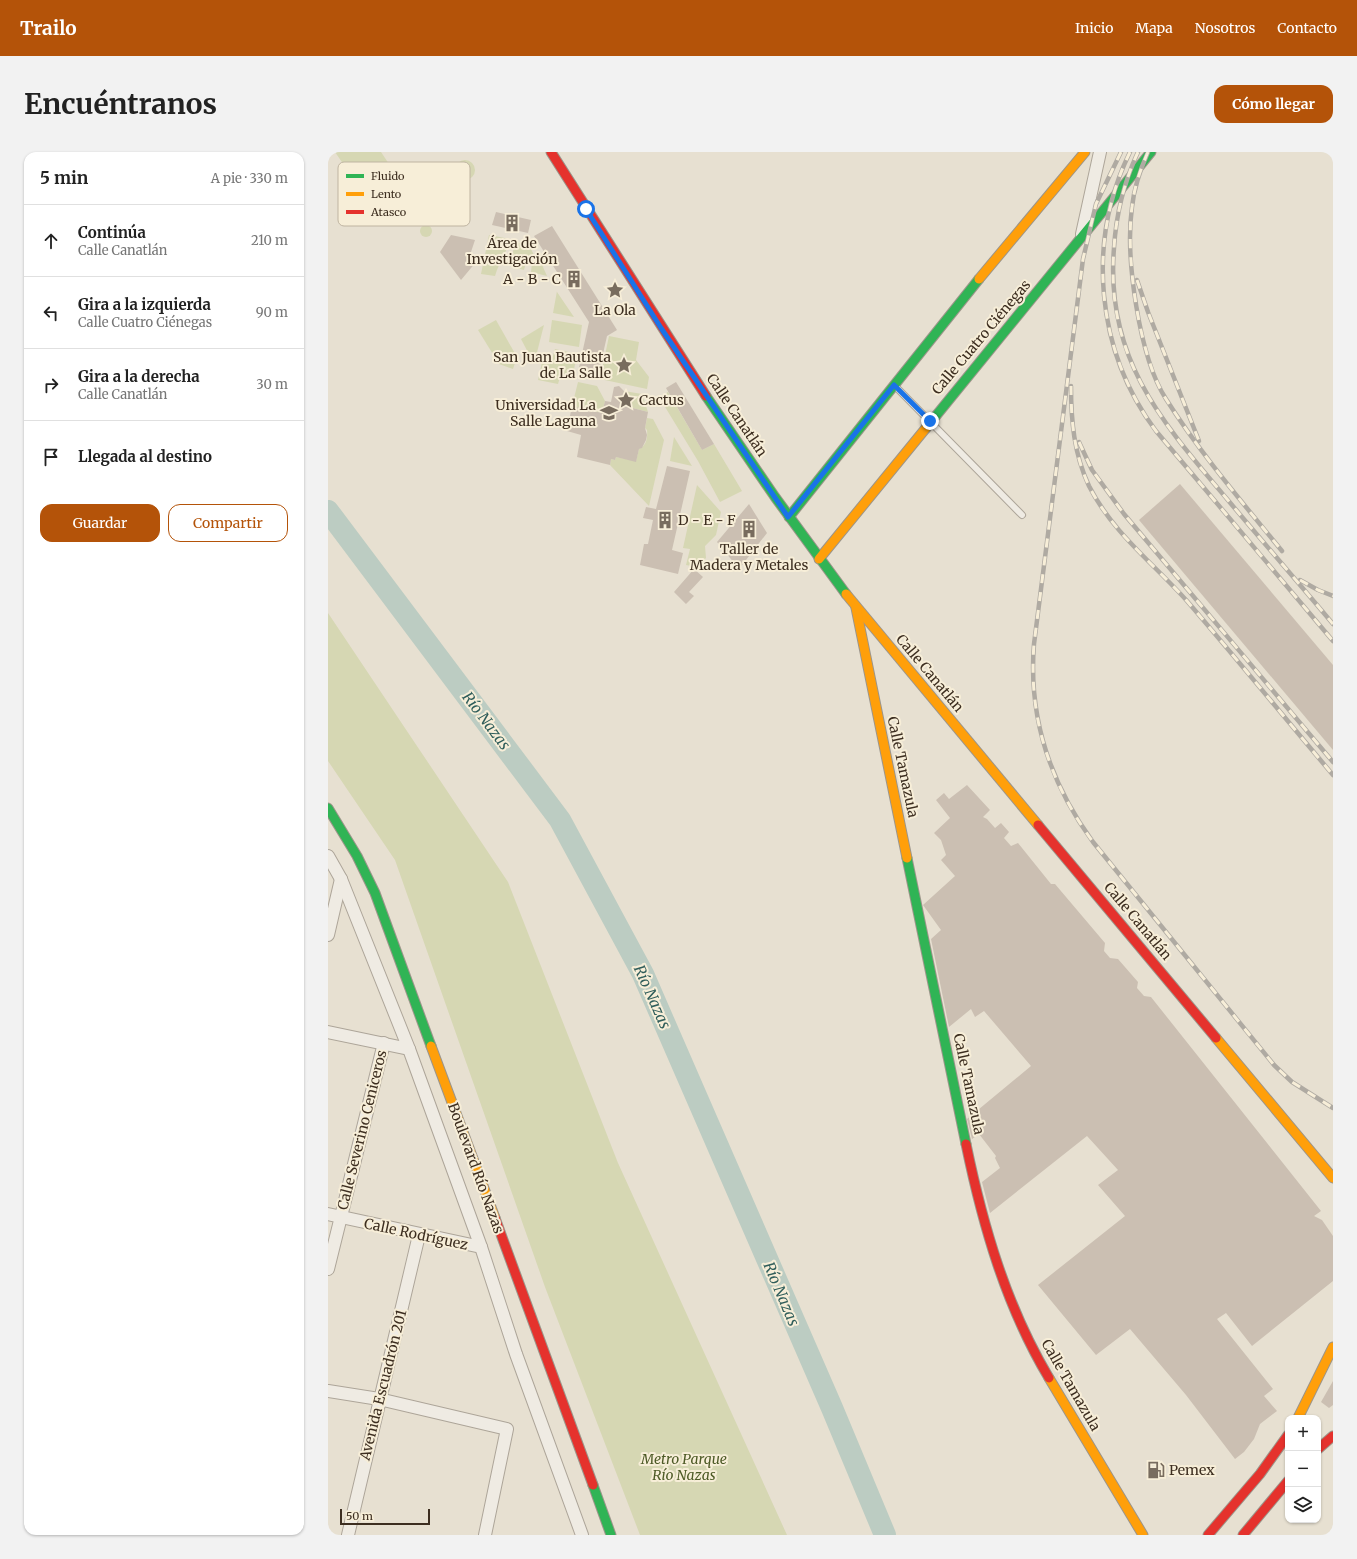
<!DOCTYPE html>
<html lang="es">
<head>
<meta charset="utf-8">
<style>
	:root { --surface:#fff; --page:#f2f2f2; --text:#222; --muted:#767676; --line:#e0e0e0; --accent:#b45309 }
	body { margin:0; font-family:Merriweather,serif; background:var(--page); color:var(--text) }
	.controls { position:absolute; right:12px; bottom:12px; display:grid; overflow:hidden; border-radius:8px; box-shadow:0 1px 3px #0004 }
	.controls button { width:36px; height:36px; display:grid; place-items:center; padding:0; border:0; border-bottom:1px solid var(--line); background:var(--surface); color:var(--text); font:20px sans-serif }
	.scale { position:absolute; left:12px; bottom:10px; width:90px; box-sizing:border-box; padding-left:4px; border:2px solid #3d2e20; border-top:0; font-size:11px; line-height:14px; white-space:nowrap; color:#3d2e20; -webkit-text-stroke:3px #f7eed8; paint-order:stroke }
	.stop { position:absolute; width:12px; height:12px; margin:-9px; border:3px solid #1a73e8; border-radius:50%; background:#fff }
	.stop.end { background:#1a73e8; border-color:#fff; box-shadow:0 1px 4px #0008 }
	.list { margin:0; padding:0; list-style:none }
	h2 { display:flex; justify-content:space-between; align-items:center; height:52px; margin:0; padding:0 16px; font-size:17px }
	h2 small { font-size:13px; font-weight:400; color:var(--muted) }
	.list li { display:grid; grid-template-columns:26px 1fr auto; gap:12px; align-items:center; box-sizing:border-box; height:72px; padding:0 16px; border-top:1px solid var(--line) }
	.list b { display:block; font-size:15px; white-space:nowrap }
	.list p { margin:0; font-size:13px; white-space:nowrap; color:var(--muted) }
	.list em { font-size:13px; font-style:normal; color:var(--muted) }
	.actions { display:flex; gap:8px; padding:12px 16px }
	.actions a { flex:1; padding:9px 0; border:1px solid var(--accent); border-radius:12px; text-align:center; font-size:14px; color:var(--accent) }
	.actions .main { background:var(--accent); color:#fff }
	.icon { flex:none; width:22px; height:22px; fill:none; stroke:currentColor; stroke-width:2; stroke-linecap:round; stroke-linejoin:round }
	.map { position:relative; flex:none; width:1005px; height:1383px; overflow:hidden; border-radius:12px }
	header { display:flex; align-items:center; gap:24px; box-sizing:border-box; height:56px; padding:0 20px; background:var(--accent); color:#fff }
	header strong { font-size:19px }
	nav { display:flex; gap:22px; margin-inline-start:auto; font-size:14px }
	.intro { display:flex; align-items:center; justify-content:space-between; box-sizing:border-box; height:96px; padding:0 24px }
	h1 { margin:0; font-size:28px }
	.button { padding:10px 18px; border-radius:12px; background:var(--accent); color:#fff; font-size:14px; font-weight:700 }
	main { display:flex; gap:24px; padding:0 24px }
	aside { flex:1; background:var(--surface); border-radius:12px; box-shadow:0 1px 3px #0004 }
	.map>svg:first-child { display:block }
	.green { fill:#d6d7b3 }
	.lines { fill:none; stroke-linecap:round; stroke-linejoin:round }
	.river { stroke:#bcccc2; stroke-width:22 }
	.building { fill:#cbbfb2 }
	.lane-casing { stroke:#ada599; stroke-width:8 }
	.street-casing { stroke:#ada599; stroke-width:14 }
	.fast-casing { stroke:#9c958a; stroke-width:11 }
	.slow-casing { stroke:#9c958a; stroke-width:11 }
	.jam-casing { stroke:#9c958a; stroke-width:11 }
	.lane { stroke:#efebe3; stroke-width:6 }
	.street { stroke:#efebe3; stroke-width:12 }
	.fast { stroke:#30b455; stroke-width:9 }
	.slow { stroke:#ff9f0a; stroke-width:9 }
	.jam { stroke:#e5322d; stroke-width:9 }
	.rail-casing { stroke:#afaaa2; stroke-width:4.5 }
	.rail { stroke:#f7eed8; stroke-width:3; stroke-dasharray:9; stroke-linecap:butt }
	.route { stroke:#1a73e8; stroke-width:5 }
	.labels { text-anchor:middle; stroke-width:4; stroke-linejoin:round; paint-order:stroke }
	.poi-label { font-size:14px; fill:#3d2e20; stroke:#f7eed8 }
	.street-label { font-size:14px; fill:#3d2e20; stroke:#f7eed8 }
	.park-label { font-size:14px; font-style:italic; fill:#4d5a26; stroke:#f7eed8 }
	.water-label { font-size:15px; font-style:italic; fill:#2f5d5a; stroke:#f7eed8 }
	.key { fill:#f7eed8; stroke:#bfb4a1; stroke-width:1 }
	.key-label { font-size:11px; fill:#3d2e20 }
</style>
</head>
<body>
<header>
<strong>Trailo</strong>
<nav><a>Inicio</a><a>Mapa</a><a>Nosotros</a><a>Contacto</a></nav>
</header>
<div class="intro"><h1>Encuéntranos</h1><a class="button">Cómo llegar</a></div>
<main>
<aside>
<h2>5 min<small>A pie · 330 m</small></h2>
<ul class="list">
<li><svg class="icon" aria-label="ahead" viewBox="0 0 24 24"><path d="M12 20V5M6 11l6-6 6 6"/></svg><div><b>Continúa</b><p>Calle Canatlán</p></div><em>210 m</em></li>
<li><svg class="icon" aria-label="left" viewBox="0 0 24 24"><path d="M17 20v-9H6M10 6l-5 5 5 5"/></svg><div><b>Gira a la izquierda</b><p>Calle Cuatro Ciénegas</p></div><em>90 m</em></li>
<li><svg class="icon" aria-label="right" viewBox="0 0 24 24"><path d="M7 20v-9h11M14 6l5 5-5 5"/></svg><div><b>Gira a la derecha</b><p>Calle Canatlán</p></div><em>30 m</em></li>
<li><svg class="icon" aria-label="arrive" viewBox="0 0 24 24"><path d="M6 21V4h12l-3 4 3 4H6"/></svg><div><b>Llegada al destino</b></div></li>
</ul>
<div class="actions"><a class="main">Guardar</a><a>Compartir</a></div>
</aside>
<div class="map">
<svg width="1005" height="1383" viewBox="0 0 1005 1383">
	<rect width="100%" height="100%" fill="#e7e0d1"/>
	<g class="green">
		<path d="M7,0H53L65,18L35,41Z"/>
		<circle cx="137" cy="18" r="10"/>
		<circle cx="98" cy="79" r="6"/>
		<path d="M161,83L182,87C179,100 171,110 167,124L153,122Z"/>
		<path d="M187,90L201,93L206,103L199,107L196,118L182,114Z"/>
		<path d="M211,106L219,124L203,120L204,110Z"/>
		<path d="M229,139V140L246,165L225,161Z"/>
		<path d="M168,168L189,205L185,217L171,212L150,178Z"/>
		<path d="M224,168L254,173L251,195L221,190Z"/>
		<path d="M216,173L206,212L193,187Z"/>
		<path d="M281,184L311,190L308,208L321,225L319,237L272,227Z"/>
		<path d="M227,197L249,202L245,223L233,222L230,232L210,228L215,206L224,207Z"/>
		<path d="M250,230L269,234L277,249L274,261L244,254Z"/>
		<path d="M296,239L314,242L320,260L293,253Z"/>
		<path d="M340,240L374,298L386,292L414,339L392,350L370,309L331,245Z"/>
		<path d="M319,266L325,267L336,288L321,354L282,313L283,307L287,308L288,305L308,309L311,297C318,294 320,286 319,278L317,276Z"/>
		<path d="M346,285L364,314L342,309Z"/>
		<path d="M369,333L393,360L388,383L377,394L378,406L369,415L358,413L362,397L355,396Z"/>
		<path d="M0,461L180,730L290,1011L459,1383H312L217,1135L67,708L0,609Z"/>
	</g>
	<g class="lines">
		<path class="river" d="M0,359L232,668L315,822L504,1256L557,1383"/>
	</g>
	<g class="building">
		<path d="M168,60L203,68L200,81L164,73Z"/>
		<path d="M224,74L289,178L279,184L270,224L250,220L261,170L206,84Z"/>
		<path d="M123,83L147,88L141,106L148,110L133,128L112,100Z"/>
		<path d="M348,230L386,292L374,298L338,236Z"/>
		<path d="M291,234L296,239L293,253L320,260L317,276L319,283L318,288L314,296L311,297L308,310L288,305L287,308L283,307L282,313L249,305L253,283L239,279L244,254L274,261L277,249L283,250L286,235Z"/>
		<path d="M339,314L362,319L344,398L355,401L350,422L312,413L316,392H320L325,368L315,366L318,355L328,357Z"/>
		<path d="M852,332L1005,513V598L811,368Z"/>
		<path d="M421,352L439,381L411,417L389,390Z"/>
		<path d="M366,417L375,425L361,440L366,444L358,452L346,440Z"/>
		<path d="M639,633L662,658L655,665L659,667L667,676L673,671L681,680L676,686L683,694L690,691L723,732H727L777,791L776,799L782,806L790,807L810,830L809,836L816,844L823,845L993,1059L986,1064L994,1068L1005,1084V1129L924,1194L898,1161L889,1167L945,1237L936,1244L949,1259L932,1272L926,1287L916,1300L907,1307L858,1243L802,1177L768,1203L710,1133L797,1064L770,1033L790,1018L759,984L662,1061L654,1030L672,1016L667,1006L668,1004L651,982L644,987L639,967L703,914L656,859L647,865L643,857L621,875L603,787L613,778L595,753L627,724L613,708L618,703L613,688L606,681L622,666L608,648L616,641L621,647Z"/>
		<path d="M1005,1229V1253L1001,1256L993,1250Z"/>
	</g>
	<g class="lines">
		<g class="lane-casing">
			<path id="lane" d="M567,234L694,363"/>
		</g>
		<g class="street-casing">
			<g id="street">
				<path d="M754,82L772,0"/>
				<path d="M0,704L13,727L81,897L153,1095L188,1202L254,1383"/>
				<path d="M0,783L13,727"/>
				<path d="M0,880L81,897"/>
				<path d="M0,1062L153,1095"/>
				<path d="M0,1117L56,891"/>
				<path d="M0,1239L51,1247L179,1277L157,1383"/>
				<path d="M20,1383L91,1083"/>
			</g>
		</g>
		<g class="fast-casing">
			<g id="fast">
				<path d="M378,244L447,345L518,442"/>
				<path d="M598,276L823,0"/>
				<path d="M461,365L651,127"/>
				<path d="M0,656L29,704L47,741L103,894"/>
				<path d="M579,706L638,992"/>
				<path d="M265,1333L283,1383"/>
			</g>
		</g>
		<g class="slow-casing">
			<g id="slow">
				<path d="M651,127L757,0"/>
				<path d="M491,407L598,276"/>
				<path d="M518,442L710,673"/>
				<path d="M528,456L579,706"/>
				<path d="M888,886L1005,1026"/>
				<path d="M103,894L167,1066"/>
				<path d="M721,1226L815,1383"/>
				<path d="M970,1266L1005,1195"/>
			</g>
		</g>
		<g class="jam-casing">
			<g id="jam">
				<path d="M223,0L378,244"/>
				<path d="M710,673L888,886"/>
				<path d="M638,992C655,1074 678,1154 721,1226"/>
				<path d="M167,1066L265,1333"/>
				<path d="M990,1297L1005,1284"/>
				<path d="M880,1383L932,1322L960,1283"/>
				<path d="M915,1383L960,1329"/>
			</g>
		</g>
		<use href="#lane" class="lane"/>
		<use href="#street" class="street"/>
		<use href="#fast" class="fast"/>
		<use href="#slow" class="slow"/>
		<use href="#jam" class="jam"/>
		<g class="rail-casing">
			<g id="rail">
				<path d="M793,0L768,52L755,107L706,492C700,566 722,631 765,690L946,913L964,930L1005,956"/>
				<path d="M802,0C758,90 768,199 828,279L1005,489"/>
				<path d="M810,0C796,30 788,63 786,96C777,206 833,269 899,347C934,389 970,430 1005,472"/>
				<path d="M820,0C812,18 806,36 804,55C797,105 811,205 838,247C872,301 914,350 954,399"/>
				<path d="M809,128L820,160L871,289"/>
				<path d="M743,234C743,269 746,302 761,334C784,380 826,412 859,449C908,506 956,565 1005,623"/>
				<path d="M751,290L764,318L796,362L1005,610"/>
				<path d="M972,428L990,438L1005,444"/>
			</g>
		</g>
		<use href="#rail" class="rail"/>
	</g>
	<g class="lines">
		<path class="route" d="M258,57L333,176L460,365L566,233L602,269"/>
	</g>
	<defs>
		<g id="building-bare" transform="scale(1.38)"><path d="M-4-6H4V6H1V3H-1V6H-4ZM-2.5-4.3h1.7v1.8h-1.7ZM.8-4.3h1.7v1.8H.8ZM-2.5-1h1.7V.8h-1.7ZM.8-1h1.7V.8H.8Z" fill="#786c5e" stroke="#f7eed8" stroke-width="2.5" paint-order="stroke"/></g>
		<g id="sight-bare" transform="scale(1.38)"><path d="M0-6L1.8-2.2L6-1.7L2.9 1.2L3.7 5.4L0 3.3L-3.7 5.4L-2.9 1.2L-6-1.7L-1.8-2.2Z" fill="#786c5e" stroke="#f7eed8" stroke-width="2.5" paint-order="stroke"/></g>
		<g id="university-bare" transform="scale(1.38)"><path d="M0-5L7-2L0 1L-7-2ZM-4 1L0 2.5L4 1V4Q0 6-4 4Z" fill="#786c5e" stroke="#f7eed8" stroke-width="2.5" paint-order="stroke"/></g>
		<g id="fuel-bare" transform="scale(1.38)"><path d="M-5.5-6h7V0h2V4h1.3V-2.5L3-4.5l.8-.8L6-3V5H2.5V1h-1V6h-7ZM-4.2-4.7v3.2H.2V-4.7Z" fill="#786c5e" stroke="#f7eed8" stroke-width="2.5" paint-order="stroke"/></g>
	</defs>
	<g fill-rule="evenodd">
		<use href="#building-bare" x="184" y="71"/>
		<use href="#building-bare" x="246" y="127"/>
		<use href="#sight-bare" x="287" y="138"/>
		<use href="#sight-bare" x="296" y="213"/>
		<use href="#sight-bare" x="298" y="248"/>
		<use href="#university-bare" x="281" y="261"/>
		<use href="#building-bare" x="337" y="368"/>
		<use href="#building-bare" x="421" y="377"/>
		<use href="#fuel-bare" x="828" y="1318"/>
	</g>
	<g class="labels">
		<g class="poi-label">
			<text x="184" y="96">Área de<tspan x="184" dy="16">Investigación</tspan></text>
			<text x="233" y="132" text-anchor="end">A - B - C</text>
			<text x="287" y="163">La Ola</text>
			<text x="283" y="210" text-anchor="end">San Juan Bautista<tspan x="283" dy="16">de La Salle</tspan></text>
			<text x="311" y="253" text-anchor="start">Cactus</text>
			<text x="268" y="258" text-anchor="end">Universidad La<tspan x="268" dy="16">Salle Laguna</tspan></text>
			<text x="350" y="373" text-anchor="start">D - E - F</text>
			<text x="421" y="402">Taller de<tspan x="421" dy="16">Madera y Metales</tspan></text>
			<text x="841" y="1323" text-anchor="start">Pemex</text>
		</g>
		<g class="street-label">
			<text transform="translate(653 185) rotate(-50)" y="5">Calle Cuatro Ciénegas</text>
			<text transform="translate(409 263) rotate(56)" y="5">Calle Canatlán</text>
			<text transform="translate(602 521) rotate(50)" y="5">Calle Canatlán</text>
			<text transform="translate(575 615) rotate(78)" y="5">Calle Tamazula</text>
			<text transform="translate(810 769) rotate(50)" y="5">Calle Canatlán</text>
			<text transform="translate(641 932) rotate(78)" y="5">Calle Tamazula</text>
			<text transform="translate(34 978) rotate(-76)" y="5">Calle Severino Ceniceros</text>
			<text transform="translate(148 1016) rotate(70)" y="5">Boulevard Río Nazas</text>
			<text transform="translate(88 1082) rotate(12)" y="5">Calle Rodríguez</text>
			<text transform="translate(55 1233) rotate(-76)" y="5">Avenida Escuadrón 201</text>
			<text transform="translate(743 1233) rotate(60)" y="5">Calle Tamazula</text>
		</g>
		<g class="park-label">
			<text x="356" y="1312">Metro Parque<tspan x="356" dy="16">Río Nazas</tspan></text>
		</g>
		<g class="water-label">
			<text transform="translate(158 569) rotate(53)" y="5">Río Nazas</text>
			<text transform="translate(324 845) rotate(66)" y="5">Río Nazas</text>
			<text transform="translate(453 1142) rotate(67)" y="5">Río Nazas</text>
		</g>
	</g>
	<rect x="10" y="10" width="132" height="64" rx="6" class="key"/>
	<rect x="18" y="22" width="18" height="4" fill="#30b455"/>
	<rect x="18" y="40" width="18" height="4" fill="#ff9f0a"/>
	<rect x="18" y="58" width="18" height="4" fill="#e5322d"/>
	<g class="key-label">
		<text x="43" y="28">Fluido</text>
		<text x="43" y="46">Lento</text>
		<text x="43" y="64">Atasco</text>
	</g>
</svg>
<div class="controls">
<button>+</button>
<button>−</button>
<button><svg class="icon" aria-label="layers" viewBox="0 0 24 24"><path d="M12 4l9 5-9 5-9-5zM3 14l9 5 9-5"/></svg></button>
</div>
<div class="scale">50 m</div>
<div class="stop" style="left:258px;top:57px"></div>
<div class="stop end" style="left:602px;top:269px"></div>
</div>
</main>
</body>
</html>
